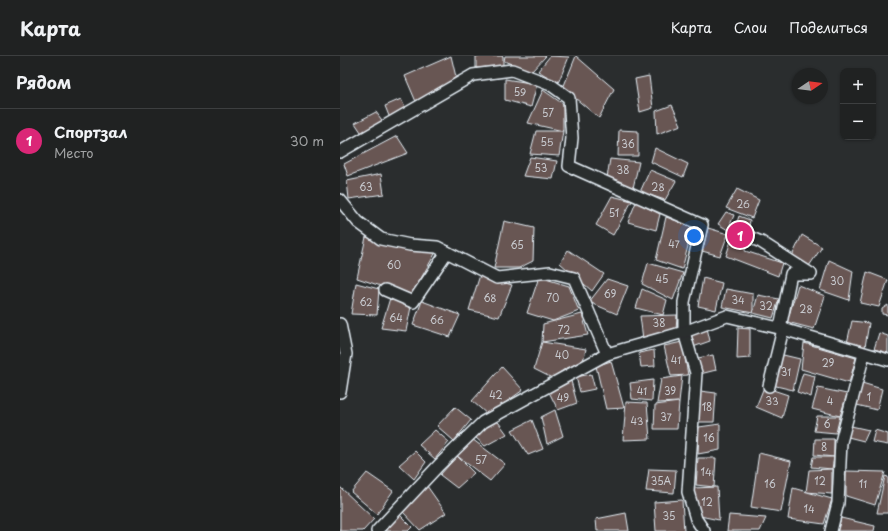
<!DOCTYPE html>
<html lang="ru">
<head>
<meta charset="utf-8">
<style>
	:root { --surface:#202222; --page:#2d2f2f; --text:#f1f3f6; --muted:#a2a4a5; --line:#3d3f40; --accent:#db2777 }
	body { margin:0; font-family:"Playpen Sans",sans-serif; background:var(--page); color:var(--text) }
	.controls { position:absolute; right:12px; top:12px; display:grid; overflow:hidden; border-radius:8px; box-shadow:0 1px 3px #0004 }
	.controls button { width:36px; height:36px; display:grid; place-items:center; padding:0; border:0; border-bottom:1px solid var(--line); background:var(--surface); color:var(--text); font:20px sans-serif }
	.compass { position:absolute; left:452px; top:12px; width:36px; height:36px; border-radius:50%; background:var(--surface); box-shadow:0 1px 3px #0004; rotate:77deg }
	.you { position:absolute; left:354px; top:180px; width:14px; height:14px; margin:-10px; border:3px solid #fff; border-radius:50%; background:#1a73e8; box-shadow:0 0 0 6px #1a73e833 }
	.badge { display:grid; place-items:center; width:26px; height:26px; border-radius:50%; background:var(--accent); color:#fff; font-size:13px; font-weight:700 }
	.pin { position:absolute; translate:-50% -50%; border:2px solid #fff; box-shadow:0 1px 4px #0006 }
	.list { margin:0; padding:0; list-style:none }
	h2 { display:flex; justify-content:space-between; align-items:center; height:52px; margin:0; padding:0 16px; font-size:17px }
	h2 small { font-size:13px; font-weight:400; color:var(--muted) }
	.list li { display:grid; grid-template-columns:26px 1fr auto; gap:12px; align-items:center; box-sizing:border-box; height:64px; padding:0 16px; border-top:1px solid var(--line) }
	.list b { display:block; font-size:15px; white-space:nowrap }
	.list p { margin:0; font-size:13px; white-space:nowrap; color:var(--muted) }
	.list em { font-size:13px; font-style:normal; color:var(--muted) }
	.map { position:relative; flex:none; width:548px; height:475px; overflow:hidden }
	header { display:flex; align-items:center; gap:24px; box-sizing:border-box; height:56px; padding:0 20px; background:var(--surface); border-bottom:1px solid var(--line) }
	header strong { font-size:19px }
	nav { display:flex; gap:22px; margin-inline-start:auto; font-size:14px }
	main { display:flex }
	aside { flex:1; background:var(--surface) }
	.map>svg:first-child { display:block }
	.building { fill:#685653; stroke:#e8f1f8 }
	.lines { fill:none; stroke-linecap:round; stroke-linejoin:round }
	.minor-casing { stroke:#e8f1f8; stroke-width:14 }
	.minor { stroke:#2a2d2e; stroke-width:11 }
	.labels { text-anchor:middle; stroke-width:4; stroke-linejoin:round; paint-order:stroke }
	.number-label { font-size:10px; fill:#c8cacf }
</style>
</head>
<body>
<header>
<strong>Карта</strong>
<nav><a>Карта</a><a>Слои</a><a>Поделиться</a></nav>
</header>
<main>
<aside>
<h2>Рядом<small></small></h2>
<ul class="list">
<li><span class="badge">1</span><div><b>Спортзал</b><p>Место</p></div><em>30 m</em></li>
</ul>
</aside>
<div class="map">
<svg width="548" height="475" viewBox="0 0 548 475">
	<rect width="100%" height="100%" fill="#2a2d2e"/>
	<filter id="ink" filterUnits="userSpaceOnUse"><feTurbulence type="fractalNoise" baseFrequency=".025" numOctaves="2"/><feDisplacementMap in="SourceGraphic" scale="8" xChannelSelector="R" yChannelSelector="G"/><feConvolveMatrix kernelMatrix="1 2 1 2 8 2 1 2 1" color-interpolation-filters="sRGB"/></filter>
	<g filter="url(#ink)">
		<g class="building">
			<path d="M111,0L116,21L77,48L65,20Z"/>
			<path d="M136,0H163V10L136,12Z"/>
			<path d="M165,0H206L191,16L164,5Z"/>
			<path d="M210,0L229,1L218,27L198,15Z"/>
			<path d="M236,0L274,33L259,62L223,32Z"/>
			<path d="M309,20L313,52L300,56L295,23Z"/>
			<path d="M165,23L197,28L191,51L165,44Z"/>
			<path d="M203,34L223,48V75L188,67Z"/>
			<path d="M61,43L67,56L51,65L45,50Z"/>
			<path d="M332,49L341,69L317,78L316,55Z"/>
			<path d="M36,56L44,67L23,79L15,67Z"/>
			<path d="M279,74L298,75V100H278Z"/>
			<path d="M196,75H223L219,100L190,98Z"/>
			<path d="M57,80L68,97L8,120L4,108Z"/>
			<path d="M315,92L348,108L343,121L311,106Z"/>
			<path d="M190,101L217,105L213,123L183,120Z"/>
			<path d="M270,103L299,106L293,132L267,122Z"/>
			<path d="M310,114L336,125L325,144L300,136Z"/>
			<path d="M41,118L44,138L9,143L7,125Z"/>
			<path d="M397,133L419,144L412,162L386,152Z"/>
			<path d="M272,140L292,145L273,179L256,169Z"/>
			<path d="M296,146L320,158L316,174L288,166Z"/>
			<path d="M386,156L394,159L388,174L378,168Z"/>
			<path d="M399,160L410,164L405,195L442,207L438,220L386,200Z"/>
			<path d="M326,161L353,171L342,213L316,204Z"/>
			<path d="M164,165L194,172L193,205L179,212H154Z"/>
			<path d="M368,172L388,178L380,200L362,195Z"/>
			<path d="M462,179L482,191L469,210L452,200Z"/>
			<path d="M26,181L96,196L71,240L17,222Z"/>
			<path d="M228,194L264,218L252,235L220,207Z"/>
			<path d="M489,204L513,215L509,244L480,234Z"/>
			<path d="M308,207L343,217L333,244L302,228Z"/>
			<path d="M527,216L548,224L539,251L520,247Z"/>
			<path d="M140,219L172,229L159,261L129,254Z"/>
			<path d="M199,221L229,230L239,255L213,265L187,257Z"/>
			<path d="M363,222L382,227L376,254L358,250Z"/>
			<path d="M267,223L288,230L277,258L249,246Z"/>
			<path d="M16,227L39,233L37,259L11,258Z"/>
			<path d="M458,229L485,240L474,273L447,266Z"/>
			<path d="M302,233L327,244L323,259L296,252Z"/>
			<path d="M386,233L413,238V257L382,251Z"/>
			<path d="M418,239L439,243L433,262L413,257Z"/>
			<path d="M50,242L71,251L66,275L41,272Z"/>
			<path d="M82,245L120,259L110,281L73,269Z"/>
			<path d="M548,249V259L542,258V253Z"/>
			<path d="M242,258L248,279L202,286L203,268Z"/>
			<path d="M337,259L336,275L303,283L300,260Z"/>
			<path d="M512,265L529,267L525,291L507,287Z"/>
			<path d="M367,272L370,285L353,291L349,280Z"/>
			<path d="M398,272L410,273V302L397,303Z"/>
			<path d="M539,277L548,280V297L534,293Z"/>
			<path d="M202,286L246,293L243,305L225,313L212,322L194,313Z"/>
			<path d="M342,286L348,319L331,320L324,290Z"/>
			<path d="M464,287L516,302L509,327L461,313Z"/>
			<path d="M314,294L315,310L301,311L299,297Z"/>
			<path d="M439,298L460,303L453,334L432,329Z"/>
			<path d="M373,299L376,314L360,318L358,302Z"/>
			<path d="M271,305L284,352L266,353L256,310Z"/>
			<path d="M162,311L183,334L148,359L132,345Z"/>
			<path d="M463,317L475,320L471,341L457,336Z"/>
			<path d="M251,318L255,333L240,336L236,321Z"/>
			<path d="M342,320L339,346L317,347L321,323Z"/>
			<path d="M313,324L312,345L292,343L290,327Z"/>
			<path d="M231,325L237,347L218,354L209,336Z"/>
			<path d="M522,327L542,333L537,354L517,349Z"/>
			<path d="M424,331L448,339L442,362L416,351Z"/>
			<path d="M478,332L507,338L500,360L472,353Z"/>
			<path d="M360,335L376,337L374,366H357Z"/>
			<path d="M286,346L307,347L310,383L283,384Z"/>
			<path d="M339,346L337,373H314L315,349Z"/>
			<path d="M115,351L131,364L114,385L97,370Z"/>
			<path d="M215,354L223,380L207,388L201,361Z"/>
			<path d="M477,360H500L496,377L474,375Z"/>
			<path d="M156,363L167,378L145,390L135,381Z"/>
			<path d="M192,364L203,393L188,399L172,374Z"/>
			<path d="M380,368V394L358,398L359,371Z"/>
			<path d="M511,370L529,374L524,385L508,381Z"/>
			<path d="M95,374L109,386L95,403L79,389Z"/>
			<path d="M535,374L548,378V389L532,386Z"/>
			<path d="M132,383L165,408L150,425L116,399Z"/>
			<path d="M475,383H494V401L474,399Z"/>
			<path d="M75,395L86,406L74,423L59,409Z"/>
			<path d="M419,397L451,405L441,456L411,451Z"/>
			<path d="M117,400L134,417L117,432L100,419Z"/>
			<path d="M473,401H494L492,413L471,411Z"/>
			<path d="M358,402H376L374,431L356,429Z"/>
			<path d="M309,413L336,414L334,437L306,435Z"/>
			<path d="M492,413V438L466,436L469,414Z"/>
			<path d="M506,415L545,416L535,449L506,440Z"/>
			<path d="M27,417L53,435L37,458L11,436Z"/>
			<path d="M545,420L548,421V457H537Z"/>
			<path d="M87,430L106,457L80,474L63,456Z"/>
			<path d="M0,431L34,463L23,475H0Z"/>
			<path d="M377,431L379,464L360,460L352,432Z"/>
			<path d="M453,432L492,443L484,468L448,463Z"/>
			<path d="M342,444L344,475H316L314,446Z"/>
			<path d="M286,457L289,475H257L256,463Z"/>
			<path d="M60,459L72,471L68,475H44Z"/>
			<path d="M389,459L426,462L420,475H387Z"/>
			<path d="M501,462L535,470L534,475H497Z"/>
		</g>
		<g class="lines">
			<g class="minor-casing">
				<g id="minor">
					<path d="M0,96L133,19L172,14L211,29L229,42L232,82L229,110L362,169L344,246V276L356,317L348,436L356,463L364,475"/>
					<path d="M0,144L18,166L41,183L70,189L97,191L157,222L210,216L234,222L267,298"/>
					<path d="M409,181L421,186L471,218H451L441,267L443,273L429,330"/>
					<path d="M45,234L73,246L107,196"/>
					<path d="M0,268L6,298L0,336"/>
					<path d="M37,475L99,409L143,366L267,298L344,276L387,260L443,273L548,304"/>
					<path d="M491,475L498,447L501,386L524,298"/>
				</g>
			</g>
			<use href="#minor" class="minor"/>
		</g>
	</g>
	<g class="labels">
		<g class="number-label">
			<text x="180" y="40">59</text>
			<text x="208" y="61">57</text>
			<text x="207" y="90">55</text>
			<text x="288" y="92">36</text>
			<text x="201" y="116">53</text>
			<text x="283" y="118">38</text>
			<text x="26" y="135">63</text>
			<text x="318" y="135">28</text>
			<text x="403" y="152">26</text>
			<text x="274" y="161">51</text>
			<text x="334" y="192">47</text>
			<text x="177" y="193">65</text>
			<text x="54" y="213">60</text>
			<text x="322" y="227">45</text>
			<text x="497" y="229">30</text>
			<text x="270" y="242">69</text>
			<text x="150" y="246">68</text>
			<text x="213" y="246">70</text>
			<text x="398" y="248">34</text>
			<text x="26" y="250">62</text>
			<text x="426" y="254">32</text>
			<text x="466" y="257">28</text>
			<text x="56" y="266">64</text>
			<text x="97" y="268">66</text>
			<text x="319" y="271">38</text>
			<text x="224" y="278">72</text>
			<text x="222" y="303">40</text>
			<text x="336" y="308">41</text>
			<text x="488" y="311">29</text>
			<text x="446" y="320">31</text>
			<text x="302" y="339">41</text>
			<text x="330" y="339">39</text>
			<text x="156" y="343">42</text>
			<text x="529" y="345">1</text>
			<text x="223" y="346">49</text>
			<text x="432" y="349">33</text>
			<text x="490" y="349">4</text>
			<text x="367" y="355">18</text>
			<text x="326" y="365">37</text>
			<text x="297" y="369">43</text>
			<text x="487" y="372">6</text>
			<text x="369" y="386">16</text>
			<text x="484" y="395">8</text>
			<text x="141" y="408">57</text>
			<text x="366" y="420">14</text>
			<text x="321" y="429">35А</text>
			<text x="480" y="429">12</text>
			<text x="430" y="432">16</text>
			<text x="523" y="432">11</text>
			<text x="367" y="450">12</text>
			<text x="469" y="457">14</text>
			<text x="329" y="464">35</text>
		</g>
	</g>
</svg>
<div class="controls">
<button>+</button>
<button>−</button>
</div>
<svg class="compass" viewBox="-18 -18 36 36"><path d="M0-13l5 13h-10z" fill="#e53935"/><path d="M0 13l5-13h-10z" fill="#a2a4a5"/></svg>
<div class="you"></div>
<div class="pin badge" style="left:400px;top:179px">1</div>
</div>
</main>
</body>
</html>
